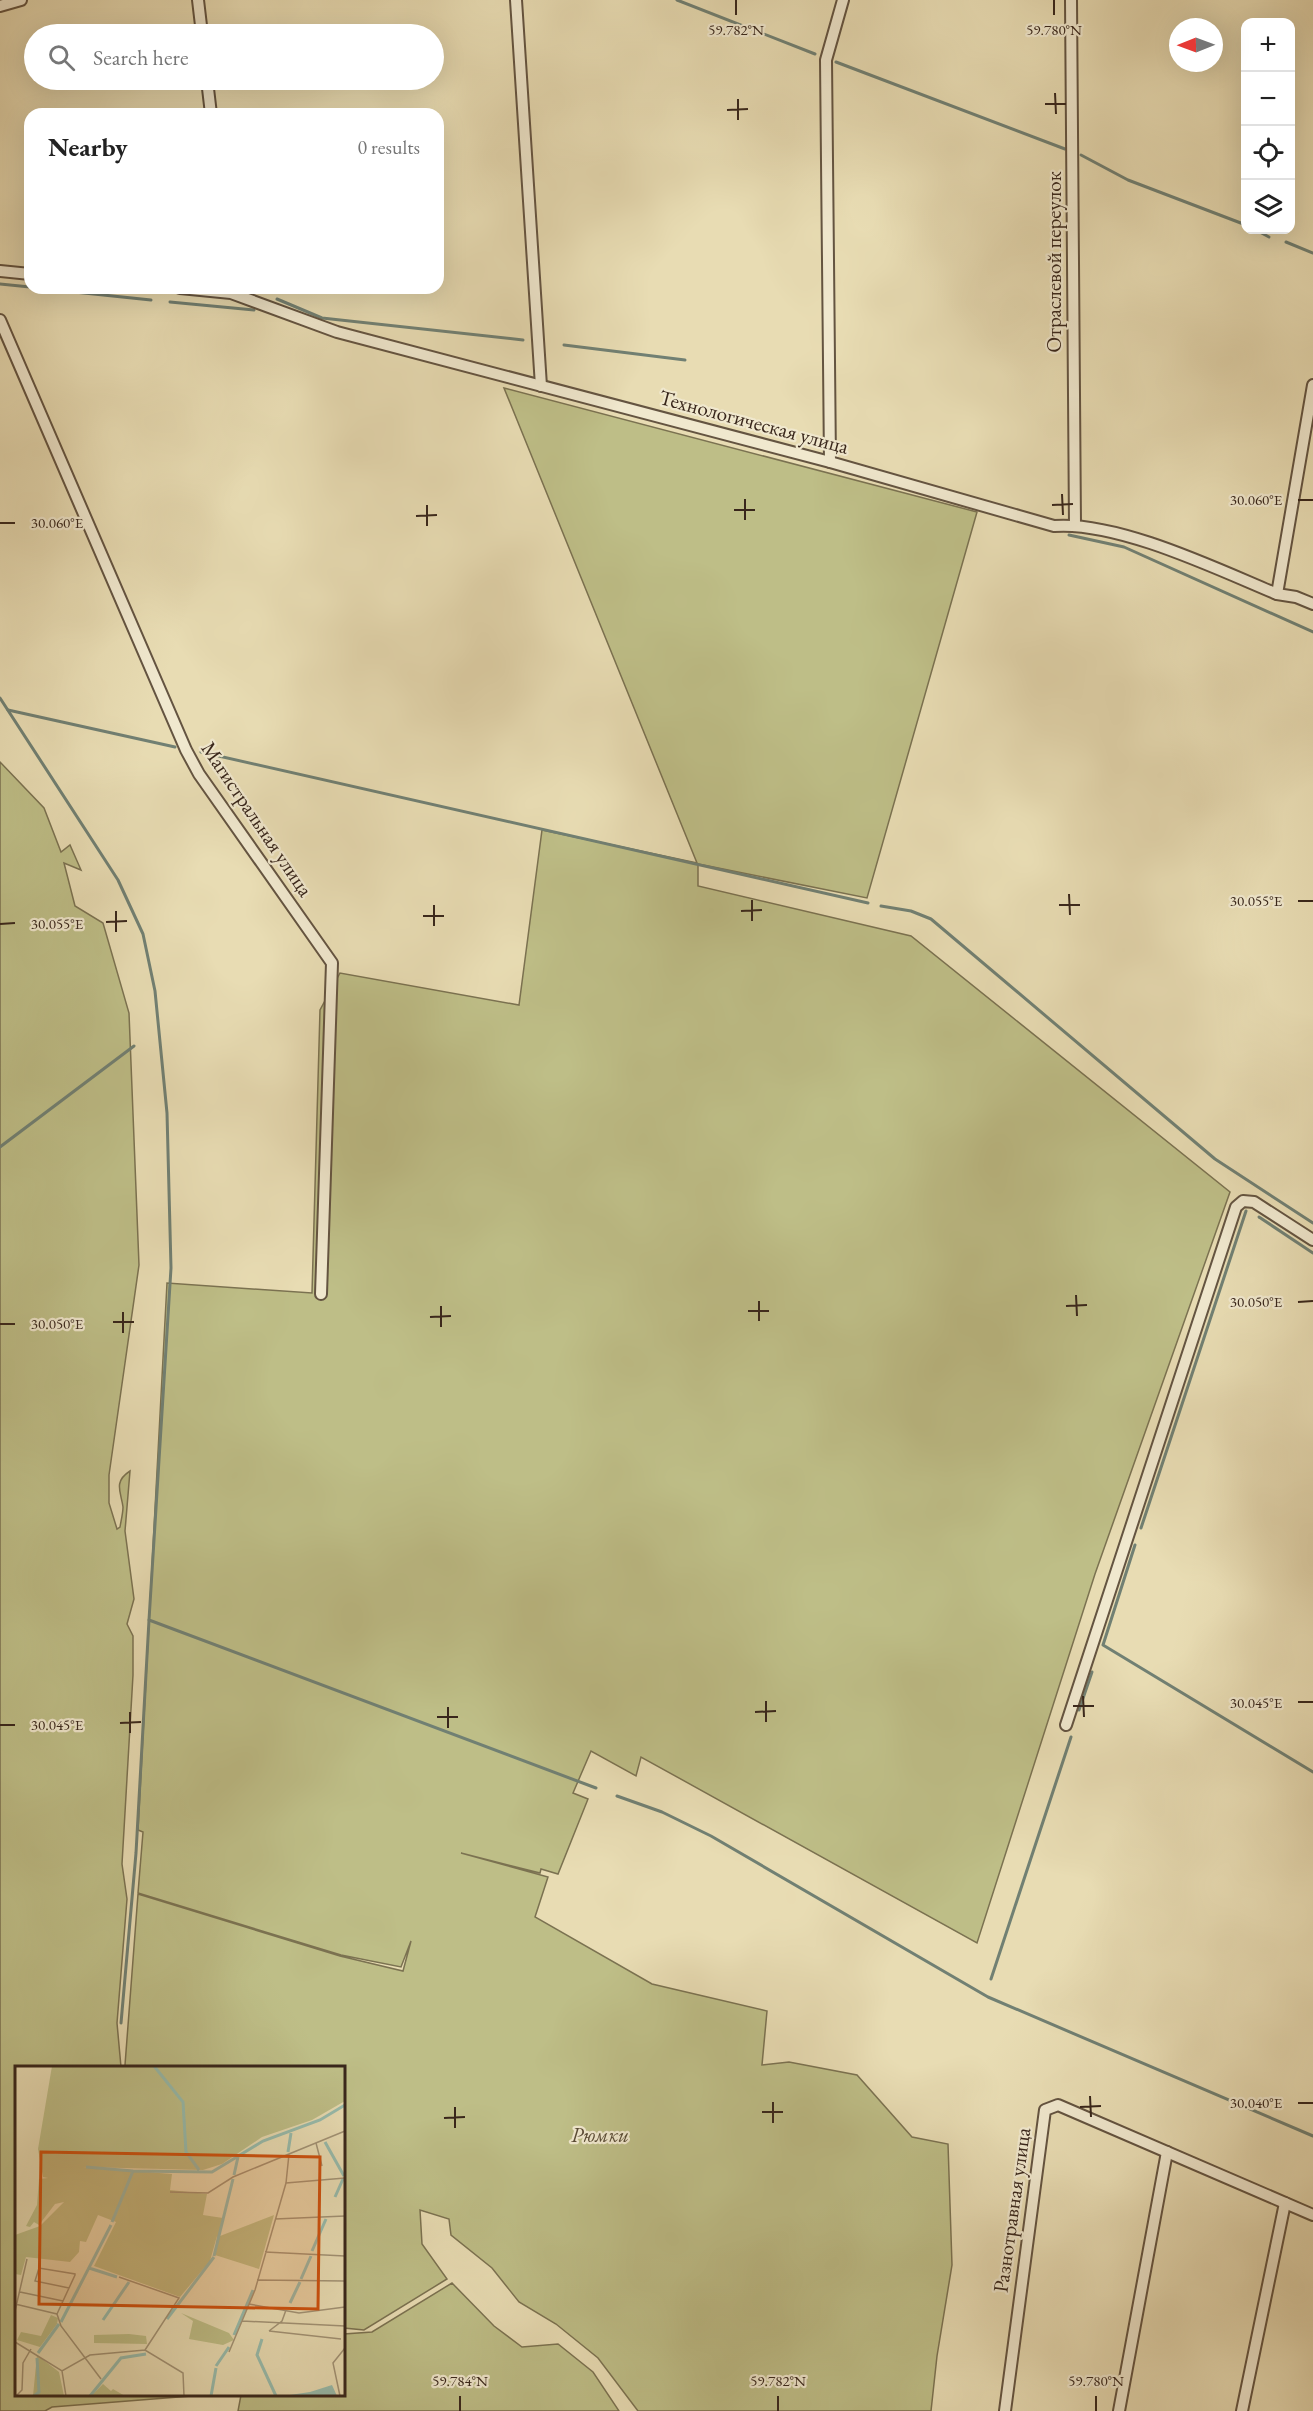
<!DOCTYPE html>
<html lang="en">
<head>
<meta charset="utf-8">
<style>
	:root { --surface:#fff; --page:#f2f2f2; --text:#222; --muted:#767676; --line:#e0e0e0 }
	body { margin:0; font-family:"EB Garamond",serif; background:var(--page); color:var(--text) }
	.controls { position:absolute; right:18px; top:18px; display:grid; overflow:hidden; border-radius:12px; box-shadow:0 6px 24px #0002 }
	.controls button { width:54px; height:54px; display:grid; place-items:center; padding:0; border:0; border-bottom:2px solid var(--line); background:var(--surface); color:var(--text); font:30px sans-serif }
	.compass { position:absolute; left:1169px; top:18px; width:54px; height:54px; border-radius:50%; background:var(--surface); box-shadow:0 6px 24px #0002; rotate:269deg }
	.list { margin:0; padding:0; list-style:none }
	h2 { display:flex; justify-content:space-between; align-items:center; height:78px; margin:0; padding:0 24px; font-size:26px }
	h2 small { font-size:20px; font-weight:400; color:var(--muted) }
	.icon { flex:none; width:33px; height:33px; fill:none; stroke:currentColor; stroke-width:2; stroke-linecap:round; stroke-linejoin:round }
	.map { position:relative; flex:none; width:1313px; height:2411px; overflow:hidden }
	.search { position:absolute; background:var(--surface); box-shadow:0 6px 24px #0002; left:24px; top:24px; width:420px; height:66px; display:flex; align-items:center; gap:15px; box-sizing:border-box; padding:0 21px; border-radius:33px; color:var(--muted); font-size:22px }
	.panel { position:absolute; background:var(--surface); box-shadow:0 6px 24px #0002; left:24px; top:108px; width:420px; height:186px; border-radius:18px }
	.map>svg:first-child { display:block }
	.green { fill:#bebe87; stroke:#7b7251; stroke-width:1.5 }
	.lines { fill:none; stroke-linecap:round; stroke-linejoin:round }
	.stream { stroke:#718073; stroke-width:3 }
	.street-casing { stroke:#645441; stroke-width:14 }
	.street { stroke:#f0e8ce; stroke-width:10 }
	.ticks { fill:none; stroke:#38261b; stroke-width:2 }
	.labels { text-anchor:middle; stroke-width:4.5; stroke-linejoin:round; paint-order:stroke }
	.street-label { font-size:21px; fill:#38261b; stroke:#f0e8ce }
	.park-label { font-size:21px; font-style:italic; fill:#5a4c36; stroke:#f0e8ce }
	.inset-river { fill:none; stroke:#97bcad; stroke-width:3 }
	.inset-road { fill:none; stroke:#a29376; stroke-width:1.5 }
	.view { fill:#ce510e; fill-opacity:0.15; stroke:#ce510e; stroke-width:3 }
	.inset-edge { fill:none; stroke:#38261b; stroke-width:3 }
	.ticks-label { font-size:15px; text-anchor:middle; fill:#38261b; stroke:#f0e8ce; stroke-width:4.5; stroke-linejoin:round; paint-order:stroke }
</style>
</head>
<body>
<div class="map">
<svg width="1313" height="2411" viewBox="0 0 1313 2411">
	<rect width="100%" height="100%" fill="#e8dcb3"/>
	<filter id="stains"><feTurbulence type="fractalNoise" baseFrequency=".00333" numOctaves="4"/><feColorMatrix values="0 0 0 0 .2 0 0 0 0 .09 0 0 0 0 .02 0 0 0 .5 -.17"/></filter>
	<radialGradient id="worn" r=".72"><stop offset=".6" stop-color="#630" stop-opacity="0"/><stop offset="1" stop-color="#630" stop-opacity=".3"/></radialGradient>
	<g class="green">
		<path d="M504,388L977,512L867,898L698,864V886L911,936L1230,1192L1095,1574L977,1943L641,1757L636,1776L591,1751L573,1793L588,1799L558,1874L541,1869L540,1873L461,1853L548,1877L535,1917L652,1984L767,2011L762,2065L789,2062L857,2075L912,2137L948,2144L952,2265L937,2356L931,2411H638L598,2358L556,2324L519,2302L492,2268L451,2235L449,2219L420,2210L422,2244L447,2279L364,2330L344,2328V2068H127L125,2065L138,1894L340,1956L403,1971L411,1941L401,1967L341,1955L138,1893L143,1832L138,1830L167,1283L312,1293L320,1010L340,973L519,1005L542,830L697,863Z"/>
		<path d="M0,762L44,808L61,852L70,845L81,870L64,863L75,906L103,923L129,1013L139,1265L109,1475V1503L117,1529L120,1527C121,1521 123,1513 123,1507C121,1492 113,1482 130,1471L125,1531L134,1599L127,1624L133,1636V1675L122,1864L127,1899L117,2023L121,2067L16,2068V2394L204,2395L52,2407L45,2411H0Z"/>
		<path d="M452,2283L494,2326L522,2347L558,2344L593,2372L619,2411H238L241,2395L344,2394V2334L372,2332Z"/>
	</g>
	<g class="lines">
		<g class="stream">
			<path d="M677,0L815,54"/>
			<path d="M836,62L1065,149"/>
			<path d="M1081,155L1128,180L1246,225"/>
			<path d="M1256,230L1269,237"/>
			<path d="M1286,242L1313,253"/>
			<path d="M0,284L30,287"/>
			<path d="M36,288L151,300"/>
			<path d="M277,299L322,318L523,340"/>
			<path d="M170,302L254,310"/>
			<path d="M564,345L685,360"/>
			<path d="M1069,535L1124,547L1313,632"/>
			<path d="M0,698L118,880L143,934L155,991L167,1113L171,1268L149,1620L596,1788"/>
			<path d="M8,710L175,747"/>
			<path d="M201,752L868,903"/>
			<path d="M881,906L911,911L931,919L1215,1159L1313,1223"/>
			<path d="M0,1147L134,1046"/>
			<path d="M1259,1217L1313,1253"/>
			<path d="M1141,1528L1246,1211"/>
			<path d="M1135,1545L1103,1645L1313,1772"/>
			<path d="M1079,1710L1092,1672"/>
			<path d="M617,1796L662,1812L711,1836L988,1997L1313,2136"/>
			<path d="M991,1979L1071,1737"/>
			<path d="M121,2023L136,1853L149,1620"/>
		</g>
		<g class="street-casing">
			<g id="street">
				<path d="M198,0L202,34"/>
				<path d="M516,0L541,386"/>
				<path d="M1071,0L1075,525"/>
				<path d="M0,6L21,0"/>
				<path d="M207,80L211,114"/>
				<path d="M0,271L30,274"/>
				<path d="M180,288L231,293L337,332L830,462L1054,526C1118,521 1217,569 1277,594L1296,597L1313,604"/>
				<path d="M0,320L186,750L199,774L332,963L321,1294"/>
				<path d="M830,462L826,60L843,0"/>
				<path d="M1277,594L1313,385"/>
				<path d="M1066,1725L1236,1207L1243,1201L1254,1202L1313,1240"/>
				<path d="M1005,2411L1045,2110L1058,2105L1313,2215"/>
				<path d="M1119,2411L1167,2152"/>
				<path d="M1242,2411L1285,2203"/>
			</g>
		</g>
		<use href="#street" class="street"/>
	</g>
	<path class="ticks" d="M736,0V15M1054,0V15M1055,93L1056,114M738,99V120M1045,104H1066M727,110L748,109M1062,494L1063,515M745,499V520M1298,500H1313M427,505V526M1052,505L1073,504M734,510H755M416,516L437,515M0,523H15M1069,894L1070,915M752,900V921M1298,901H1313M434,905V926M1059,905H1080M116,911V932M741,911L762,910M423,916H444M106,922L127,921M0,924L15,923M1076,1295L1077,1316M759,1301V1321M1298,1302L1313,1301M441,1306V1327M1066,1306L1087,1305M748,1311H769M123,1312V1333M430,1317L451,1316M113,1322H134M0,1324H15M1083,1696L1084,1717M766,1701V1722M1298,1702H1313M1073,1706H1094M448,1707V1728M130,1712V1733M755,1712L776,1711M437,1717H458M120,1723L141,1722M0,1725H15M1090,2096L1091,2117M773,2102V2123M1298,2103H1313M455,2107V2128M1080,2107L1101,2106M762,2112H783M444,2118L465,2117M460,2396V2411M778,2396V2411M1096,2396V2411"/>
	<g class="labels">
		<g class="street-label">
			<text transform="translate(1054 262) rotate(-90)" y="7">Отраслевой переулок</text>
			<text transform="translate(754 422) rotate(15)" y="7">Технологическая улица</text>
			<text transform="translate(257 819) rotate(56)" y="7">Магистральная улица</text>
			<text transform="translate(1012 2210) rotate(-82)" y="7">Разнотравная улица</text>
		</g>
		<g class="park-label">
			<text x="600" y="2142">Рюмки</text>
		</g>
	</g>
	<g transform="translate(15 2066)">
		<rect width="330" height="330" fill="#e8dcb3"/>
		<path d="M37,0H330V35L297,54L247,71L207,98L188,104L68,101L157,108L155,124L192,128L188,149L208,152L205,170L259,149L244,203L200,189L202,170L195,195L165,231L79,200L101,156L83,149L71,176L65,175L64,186L55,196L11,191L6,209L0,208V169L25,160L49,136L40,138L24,159L19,156L15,161L11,160L22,139L24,113L33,112L28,111L23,83ZM166,247L214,267L219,274L208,279L174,273L178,255ZM36,249L43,252L42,258L25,281L2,274L6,266L26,270ZM114,268L131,270L132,278L79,277V269ZM22,289L44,306L49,330H18ZM88,318L96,325L98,323L110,330L77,329Z" fill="#bebe87"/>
		<path d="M317,319L322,330H268L295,326Z" fill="#97bcad"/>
		<path class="inset-river" d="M139,0L168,36L171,86L184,104M310,76L329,110M273,86L276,67M71,101L118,105M219,109L223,91M320,131L328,113M97,156L118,105L197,106L248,75L305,54L330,39M297,185L311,153M199,190L218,113M74,202L102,211M286,213L296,190M275,237L285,216M152,253L199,191M88,254L114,216M46,256L96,159M219,269L238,224M247,273L242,289L261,330M23,287L44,258M201,300L214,281M19,330L24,326L22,292M75,330L106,292L131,288M196,330L201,302"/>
		<path class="inset-road" d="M301,77L307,100M271,117L330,112M155,126L193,127L218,111L330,65M260,153L330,150M250,186L330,190M104,211L164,232L130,284M242,214L330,215M5,226L48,235M0,238L42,248M234,238L284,247L330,241M0,245L12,193M42,248L60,209V208L24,202L20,215L54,222M42,248L46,260L86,313M227,255L330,260M254,265L326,273M254,265L267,255L271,244M0,276L47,305L75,289L130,284L168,307L169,330M214,286L240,224L271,117L274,88M47,305L51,330M1,330L7,324L8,297L16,283M325,330L318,297L330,282"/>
		<path class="view" d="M26,86L305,91L303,243L24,238Z"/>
		<rect width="330" height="330" class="inset-edge"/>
	</g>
	<g class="ticks-label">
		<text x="736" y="35">59.782°N</text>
		<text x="1054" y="35">59.780°N</text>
		<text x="1256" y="505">30.060°E</text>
		<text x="57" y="528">30.060°E</text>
		<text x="1256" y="906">30.055°E</text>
		<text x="57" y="929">30.055°E</text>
		<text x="1256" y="1307">30.050°E</text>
		<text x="57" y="1329">30.050°E</text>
		<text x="1256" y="1708">30.045°E</text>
		<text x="57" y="1730">30.045°E</text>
		<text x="1256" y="2108">30.040°E</text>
		<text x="460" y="2386">59.784°N</text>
		<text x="778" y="2386">59.782°N</text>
		<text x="1096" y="2386">59.780°N</text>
	</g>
	<rect width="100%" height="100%" filter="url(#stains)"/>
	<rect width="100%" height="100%" fill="url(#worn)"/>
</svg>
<div class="controls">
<button>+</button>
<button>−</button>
<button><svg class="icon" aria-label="locate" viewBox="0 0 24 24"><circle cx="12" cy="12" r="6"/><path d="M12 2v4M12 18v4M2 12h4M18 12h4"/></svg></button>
<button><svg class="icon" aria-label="layers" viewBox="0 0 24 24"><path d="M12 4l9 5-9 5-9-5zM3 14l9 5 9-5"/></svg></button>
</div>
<svg class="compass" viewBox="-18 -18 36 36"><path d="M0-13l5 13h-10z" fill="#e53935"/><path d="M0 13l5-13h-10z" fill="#767676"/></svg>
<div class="search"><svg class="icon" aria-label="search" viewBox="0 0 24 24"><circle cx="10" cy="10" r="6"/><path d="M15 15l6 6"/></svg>Search here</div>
<section class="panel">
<h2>Nearby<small>0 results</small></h2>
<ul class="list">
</ul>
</section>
</div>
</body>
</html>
